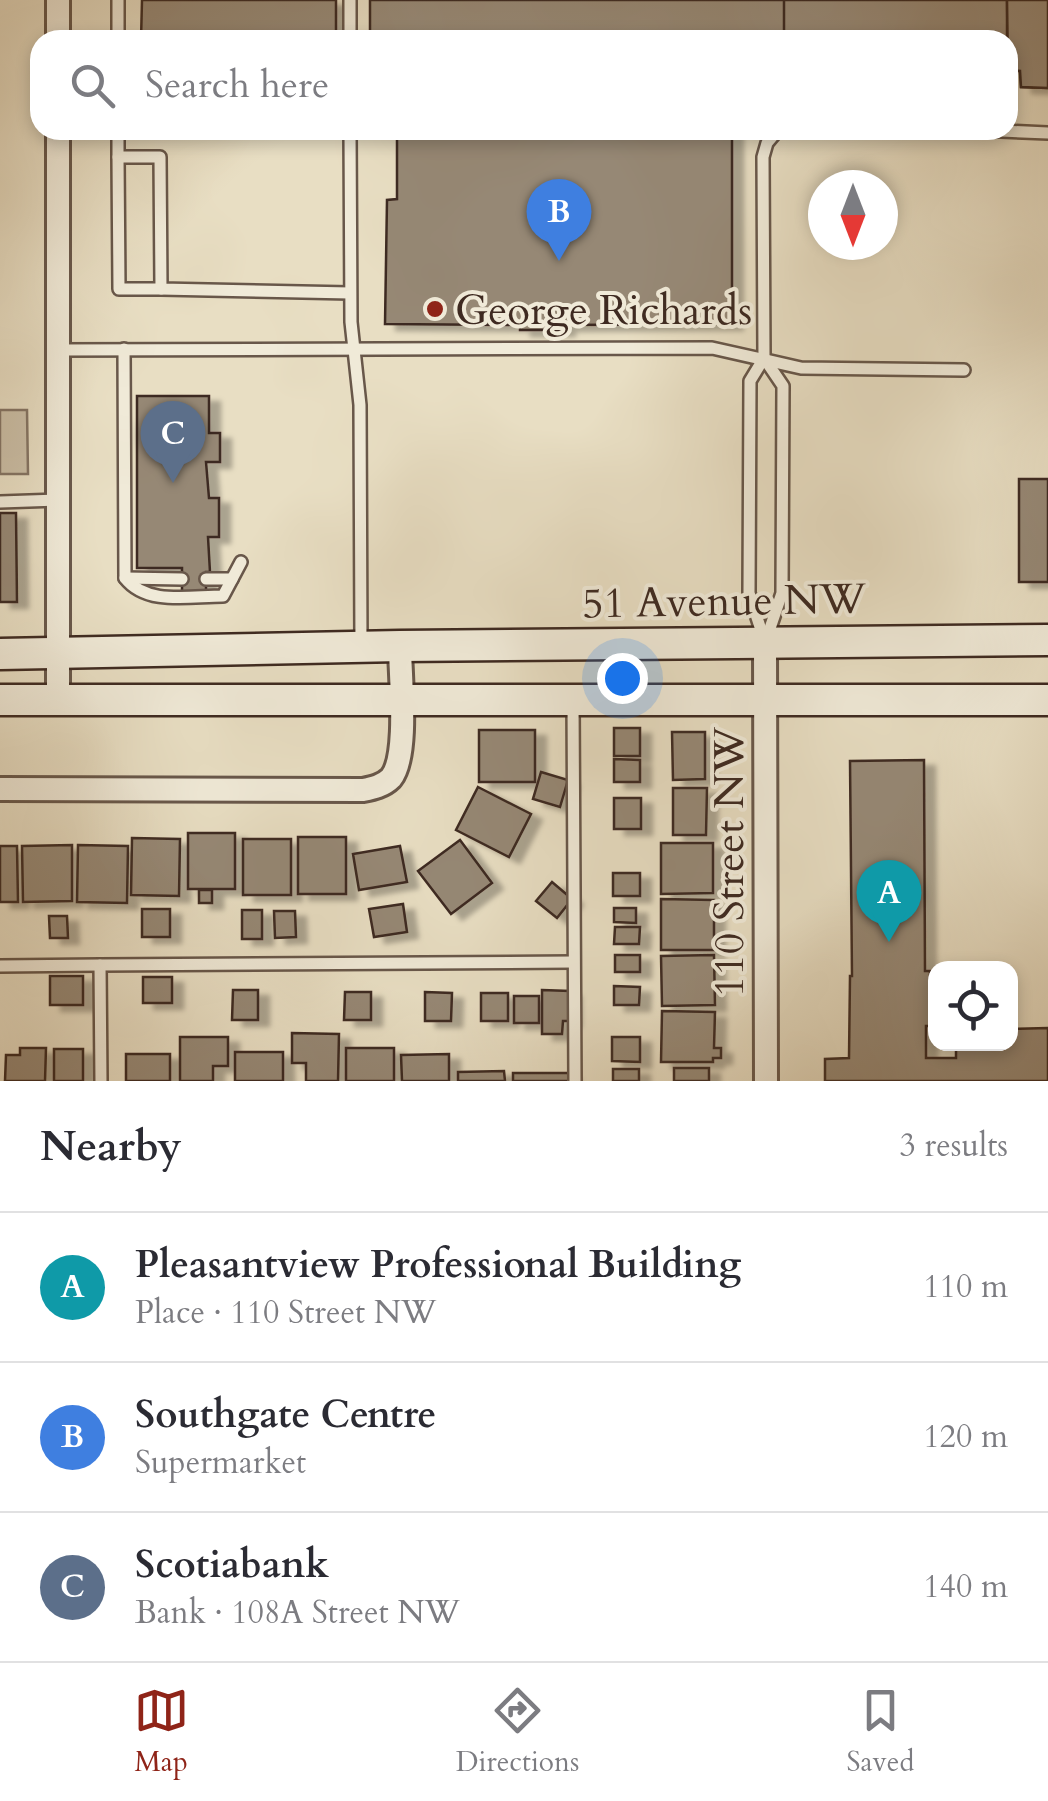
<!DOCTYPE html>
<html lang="en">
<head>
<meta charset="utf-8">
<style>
	:root { --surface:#fff; --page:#f2f2f3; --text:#2b2b33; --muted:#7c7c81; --line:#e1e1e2; --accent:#8f2418 }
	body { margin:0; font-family:Cardo,serif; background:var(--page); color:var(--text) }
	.controls { position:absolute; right:30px; bottom:30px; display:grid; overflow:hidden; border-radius:20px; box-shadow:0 5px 15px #0003 }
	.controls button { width:90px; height:90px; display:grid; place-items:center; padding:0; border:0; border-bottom:2px solid var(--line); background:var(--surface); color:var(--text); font:50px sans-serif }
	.compass { position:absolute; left:808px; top:170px; width:90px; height:90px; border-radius:50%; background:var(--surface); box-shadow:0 5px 15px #0003; rotate:180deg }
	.you { position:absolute; left:622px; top:678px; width:35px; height:35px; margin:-25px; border:8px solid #fff; border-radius:50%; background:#1a73e8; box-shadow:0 0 0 15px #1a73e833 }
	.badge { display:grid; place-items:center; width:65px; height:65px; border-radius:50%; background:var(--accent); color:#fff; font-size:32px; font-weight:700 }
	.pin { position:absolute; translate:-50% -82px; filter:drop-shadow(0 2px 5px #0008) }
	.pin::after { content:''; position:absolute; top:52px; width:35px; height:30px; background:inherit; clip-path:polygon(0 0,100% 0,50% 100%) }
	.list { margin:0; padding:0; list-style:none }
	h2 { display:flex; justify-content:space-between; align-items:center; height:130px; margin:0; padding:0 40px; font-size:42px }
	h2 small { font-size:32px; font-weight:400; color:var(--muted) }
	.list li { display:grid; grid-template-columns:65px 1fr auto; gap:30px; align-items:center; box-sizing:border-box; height:150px; padding:0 40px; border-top:2px solid var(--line) }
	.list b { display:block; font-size:38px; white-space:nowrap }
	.list p { margin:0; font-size:32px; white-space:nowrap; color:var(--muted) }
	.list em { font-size:32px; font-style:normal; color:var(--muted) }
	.icon { flex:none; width:55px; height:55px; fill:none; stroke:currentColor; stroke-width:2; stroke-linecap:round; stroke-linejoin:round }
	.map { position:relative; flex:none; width:1048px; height:1081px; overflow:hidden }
	.search { position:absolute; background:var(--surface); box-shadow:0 5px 15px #0003; left:30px; right:30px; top:30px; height:110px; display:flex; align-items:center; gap:25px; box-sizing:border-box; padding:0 35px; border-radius:30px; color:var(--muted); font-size:38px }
	.sheet { height:580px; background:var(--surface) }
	nav { display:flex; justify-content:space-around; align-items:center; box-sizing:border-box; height:140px; border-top:2px solid var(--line); background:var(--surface); font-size:28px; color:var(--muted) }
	nav a { display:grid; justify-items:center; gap:5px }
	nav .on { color:var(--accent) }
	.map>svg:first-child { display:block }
	.green { fill:#cbbfa7; stroke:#847464; stroke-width:2.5 }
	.building { fill:#968875; stroke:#3e2a21; stroke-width:2.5; filter:url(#shadow) }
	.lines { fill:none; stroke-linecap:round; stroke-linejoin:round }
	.service-casing { stroke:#68574a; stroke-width:16 }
	.minor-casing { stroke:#68574a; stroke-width:28 }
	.secondary-casing { stroke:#3e2a21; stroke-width:35 }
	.service { stroke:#f0ead8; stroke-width:11 }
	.minor { stroke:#f0ead8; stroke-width:22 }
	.secondary { stroke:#f0ead8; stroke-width:30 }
	.poi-dot { fill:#8f2418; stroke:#f0ead8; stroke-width:4 }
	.labels { text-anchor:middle; stroke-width:8; stroke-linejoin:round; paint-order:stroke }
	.poi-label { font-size:42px; fill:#3e2a21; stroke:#f0ead8; text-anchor:start }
	.street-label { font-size:42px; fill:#3e2a21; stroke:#f0ead8 }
</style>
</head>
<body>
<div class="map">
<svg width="1048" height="1081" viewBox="0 0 1048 1081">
	<defs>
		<filter id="shadow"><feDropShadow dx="11" dy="6" stdDeviation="2.5" flood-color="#0004"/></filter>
	</defs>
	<rect width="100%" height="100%" fill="#e8dec3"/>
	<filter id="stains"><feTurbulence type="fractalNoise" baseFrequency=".002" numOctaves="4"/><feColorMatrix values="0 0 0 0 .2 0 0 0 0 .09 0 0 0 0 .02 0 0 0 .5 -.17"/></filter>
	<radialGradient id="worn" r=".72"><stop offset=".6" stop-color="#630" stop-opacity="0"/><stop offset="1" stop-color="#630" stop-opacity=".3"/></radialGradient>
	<path class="green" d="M0,410H27L28,474H0Z"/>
	<g class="building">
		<path d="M142,0H336V40H141Z"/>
		<path d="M370,0H1048V88L1021,87L1020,71L1008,70V40H370Z"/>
		<rect x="784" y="0" width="223" height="40"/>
		<path d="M1007,0H1048V88L1021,87L1020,71L1008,70Z"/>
		<path d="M397,130H732V324L564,325V330H520V325L385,324L387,200L397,199Z"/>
		<path d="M137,396H209V433H220V462H206L209,498H219V537H208L210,572H206V593H182V568H137Z"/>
		<rect x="1019" y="479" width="29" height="103"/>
		<path d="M0,513H16L17,602H0Z"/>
		<rect x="614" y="728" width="26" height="28"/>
		<rect x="479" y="730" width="56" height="52"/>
		<path d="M672,732H705V779L673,780Z"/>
		<path d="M614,759L640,760V782H614Z"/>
		<path d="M924,760L925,971H930V1026H926V1058H956V1044H1010V1029L1048,1028V1081H825V1059L849,1058L850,976H852L850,761Z"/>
		<path d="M541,772L568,780L560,807L533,799Z"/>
		<path d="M478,787L531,814L509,857L456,830Z"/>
		<path d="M673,788H707L706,835H673Z"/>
		<rect x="614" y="798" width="27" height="31"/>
		<rect x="188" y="833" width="47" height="56"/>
		<rect x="298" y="837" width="48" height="57"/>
		<path d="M132,838L180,839L179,896L131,895Z"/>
		<rect x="243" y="839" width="48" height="56"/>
		<path d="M460,840L492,883L451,914L418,871Z"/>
		<path d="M661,843H713V893L661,894Z"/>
		<path d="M72,845V901L23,902L22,846Z"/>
		<path d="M78,845L128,846L127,903L77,902Z"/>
		<path d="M0,846H17L18,902H0Z"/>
		<path d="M400,846L407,882L359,890L353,854Z"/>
		<rect x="613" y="873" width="27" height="23"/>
		<path d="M552,882L572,899L557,918L536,901Z"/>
		<rect x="199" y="890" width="13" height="13"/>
		<path d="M661,899L714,900V950H661Z"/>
		<path d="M403,904L407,932L374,937L369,909Z"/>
		<path d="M614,908H636V923L614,922Z"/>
		<rect x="142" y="909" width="28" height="28"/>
		<rect x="242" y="910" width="20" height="29"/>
		<path d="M274,911H295L296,937L275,938Z"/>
		<path d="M49,916H67L68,938H50Z"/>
		<path d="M615,927H640L639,944H614Z"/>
		<rect x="615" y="955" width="25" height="17"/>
		<path d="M714,955L715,1005L662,1006L661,956Z"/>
		<rect x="50" y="976" width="33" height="29"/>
		<rect x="143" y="977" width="29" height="26"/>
		<path d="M614,986L640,987L639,1005H614Z"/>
		<path d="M233,990H258V1020H232Z"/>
		<path d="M542,990L570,991V1021H563L562,1034H542Z"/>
		<path d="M345,992H371V1020H344Z"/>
		<path d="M425,992L452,993L451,1021H425Z"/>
		<rect x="481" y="993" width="27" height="28"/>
		<rect x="514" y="996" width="25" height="27"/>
		<path d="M662,1011L715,1012L714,1048H721V1058H713V1062H661Z"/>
		<path d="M292,1033L339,1034L338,1081H306V1063H292Z"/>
		<path d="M180,1037H228V1066H213V1081H180Z"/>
		<path d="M612,1037H640V1062L612,1061Z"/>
		<path d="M20,1048H46L45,1081H5L6,1055H20Z"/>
		<rect x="346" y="1048" width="48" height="33"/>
		<rect x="54" y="1049" width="29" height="32"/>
		<rect x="235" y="1052" width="48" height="29"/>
		<rect x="126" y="1054" width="44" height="27"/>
		<path d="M449,1054V1081H402L401,1055Z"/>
		<rect x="674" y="1068" width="35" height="13"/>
		<rect x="613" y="1069" width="26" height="12"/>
		<path d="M504,1071L505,1081H458V1072Z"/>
		<rect x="513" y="1073" width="56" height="8"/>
	</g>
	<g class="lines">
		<g class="service-casing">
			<g id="service">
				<path d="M350,0V40"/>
				<path d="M118,40V0"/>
				<path d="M118,130V157H160L161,289L350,293"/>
				<path d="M350,130L351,322L360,405L361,645"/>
				<path d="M978,130L1048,133"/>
				<path d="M118,157L119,289H161"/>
				<path d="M124,349L125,578C147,606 190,596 223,596L241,562"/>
				<path d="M58,350L712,348L801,368L964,370"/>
				<path d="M764,358L783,386L782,593L766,640"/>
				<path d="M0,502L58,500"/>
				<path d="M125,578L182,579"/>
				<path d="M206,579H232"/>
				<path d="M764,639L749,593L750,381L764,358L763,157L767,143L778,130"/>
				<path d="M573,700L575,1081"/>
				<path d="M0,966L100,965"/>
				<path d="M101,1081L100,965L573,962"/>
			</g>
		</g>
		<g class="minor-casing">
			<g id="minor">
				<path d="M58,40V0"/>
				<path d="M58,130V700"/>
				<path d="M765,643L766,1081"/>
				<path d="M0,789L363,790C373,788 383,786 391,778C409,756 400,676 400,646"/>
			</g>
		</g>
		<g class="secondary-casing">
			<g id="secondary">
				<path d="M0,654L400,646L1048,640"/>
				<path d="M0,700H1048"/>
			</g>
		</g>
		<use href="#service" class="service"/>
		<use href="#minor" class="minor"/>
		<use href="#secondary" class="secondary"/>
	</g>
	<circle class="poi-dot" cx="435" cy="309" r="10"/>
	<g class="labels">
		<g class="poi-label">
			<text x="455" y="324">George Richards</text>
		</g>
		<g class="street-label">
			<text transform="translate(724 600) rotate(-1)" y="15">51 Avenue NW</text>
			<text transform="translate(728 862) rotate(-90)" y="15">110 Street NW</text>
		</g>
	</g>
	<rect width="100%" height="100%" filter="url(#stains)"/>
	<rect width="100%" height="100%" fill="url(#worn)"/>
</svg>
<div class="controls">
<button><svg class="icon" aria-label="locate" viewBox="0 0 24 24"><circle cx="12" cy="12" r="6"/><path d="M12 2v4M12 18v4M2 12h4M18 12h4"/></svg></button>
</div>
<svg class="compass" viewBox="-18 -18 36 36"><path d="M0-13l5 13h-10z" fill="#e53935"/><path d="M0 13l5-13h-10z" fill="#7c7c81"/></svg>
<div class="you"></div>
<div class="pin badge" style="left:889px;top:942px;background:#0f9aa8">A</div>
<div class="pin badge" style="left:559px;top:261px;background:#3f7fe0">B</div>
<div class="pin badge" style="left:173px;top:483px;background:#5c6f8a">C</div>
<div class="search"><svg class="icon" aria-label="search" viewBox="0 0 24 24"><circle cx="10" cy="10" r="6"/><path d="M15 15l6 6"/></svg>Search here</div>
</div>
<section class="sheet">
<h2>Nearby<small>3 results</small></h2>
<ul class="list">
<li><span class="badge" style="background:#0f9aa8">A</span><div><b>Pleasantview Professional Building</b><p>Place · 110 Street NW</p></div><em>110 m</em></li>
<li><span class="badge" style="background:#3f7fe0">B</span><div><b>Southgate Centre</b><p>Supermarket</p></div><em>120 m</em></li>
<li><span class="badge" style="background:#5c6f8a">C</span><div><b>Scotiabank</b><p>Bank · 108A Street NW</p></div><em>140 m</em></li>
</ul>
</section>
<nav>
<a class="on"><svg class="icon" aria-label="map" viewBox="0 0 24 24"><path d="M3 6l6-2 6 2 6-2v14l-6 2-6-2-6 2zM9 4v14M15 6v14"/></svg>Map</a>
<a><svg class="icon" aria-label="directions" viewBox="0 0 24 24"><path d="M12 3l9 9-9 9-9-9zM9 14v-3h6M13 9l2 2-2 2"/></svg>Directions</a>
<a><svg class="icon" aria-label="saved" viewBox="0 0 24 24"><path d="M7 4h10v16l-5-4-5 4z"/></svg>Saved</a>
</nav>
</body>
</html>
